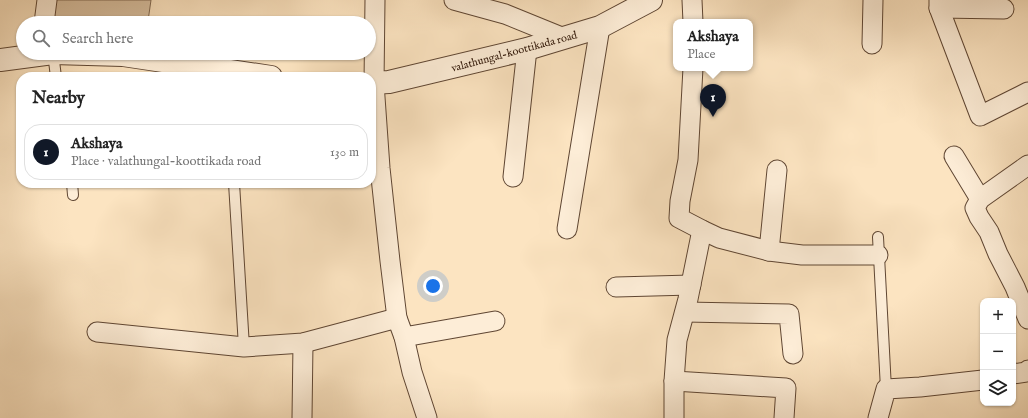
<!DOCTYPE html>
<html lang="en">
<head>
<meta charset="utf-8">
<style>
	:root { --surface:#fff; --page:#f2f2f2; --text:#222; --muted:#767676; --line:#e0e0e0; --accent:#111827 }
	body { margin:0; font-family:"IM FELL English",serif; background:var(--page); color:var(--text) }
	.controls { position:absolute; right:12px; bottom:12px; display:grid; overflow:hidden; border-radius:8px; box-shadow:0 1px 3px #0004 }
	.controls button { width:36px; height:36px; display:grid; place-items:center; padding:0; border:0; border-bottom:1px solid var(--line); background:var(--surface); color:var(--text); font:20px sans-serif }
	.you { position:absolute; left:433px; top:286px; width:14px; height:14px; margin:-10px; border:3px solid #fff; border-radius:50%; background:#1a73e8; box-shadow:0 0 0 6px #1a73e833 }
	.badge { display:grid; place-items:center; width:26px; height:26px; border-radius:50%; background:var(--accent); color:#fff; font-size:13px; font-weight:700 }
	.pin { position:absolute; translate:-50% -33px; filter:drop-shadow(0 1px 2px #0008) }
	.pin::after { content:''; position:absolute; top:21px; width:14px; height:12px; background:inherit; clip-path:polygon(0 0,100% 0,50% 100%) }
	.popup { position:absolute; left:673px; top:19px; width:80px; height:52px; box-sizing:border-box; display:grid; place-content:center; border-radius:8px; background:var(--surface); filter:drop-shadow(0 1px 3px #0005); font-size:13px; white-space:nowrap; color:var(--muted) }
	.popup b { font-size:15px; color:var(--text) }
	.popup::after { content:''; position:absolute; left:50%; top:100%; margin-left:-8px; border:8px solid transparent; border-top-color:var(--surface) }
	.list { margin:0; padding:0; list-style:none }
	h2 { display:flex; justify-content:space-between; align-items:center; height:52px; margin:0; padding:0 16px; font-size:17px }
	h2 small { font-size:13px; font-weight:400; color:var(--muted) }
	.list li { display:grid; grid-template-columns:26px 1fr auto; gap:12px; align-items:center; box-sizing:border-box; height:56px; margin:0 8px 8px; padding:0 8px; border:1px solid var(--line); border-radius:16px }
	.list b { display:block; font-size:15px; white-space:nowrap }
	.list p { margin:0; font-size:13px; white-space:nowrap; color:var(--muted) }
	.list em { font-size:13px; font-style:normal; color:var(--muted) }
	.icon { flex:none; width:22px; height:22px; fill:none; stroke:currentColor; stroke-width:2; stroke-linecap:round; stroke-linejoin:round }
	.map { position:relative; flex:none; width:1028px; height:418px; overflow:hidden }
	.search { position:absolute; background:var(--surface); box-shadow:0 1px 3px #0004; left:16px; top:16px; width:360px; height:44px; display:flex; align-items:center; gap:10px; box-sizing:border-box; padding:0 14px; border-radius:22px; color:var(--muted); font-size:15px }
	.panel { position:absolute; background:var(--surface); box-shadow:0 1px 3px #0004; left:16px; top:72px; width:360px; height:116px; border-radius:16px }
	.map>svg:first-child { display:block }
	.green { fill:#d8c0a1; stroke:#826952 }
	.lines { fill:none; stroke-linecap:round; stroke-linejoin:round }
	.service-casing { stroke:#5f4633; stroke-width:12 }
	.minor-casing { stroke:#5f4633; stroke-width:21 }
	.tertiary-casing { stroke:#5f4633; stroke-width:24 }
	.service { stroke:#fdedd7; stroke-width:10 }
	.minor { stroke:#fdedd7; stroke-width:19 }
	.tertiary { stroke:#fdedd7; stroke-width:22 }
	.labels { text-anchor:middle; stroke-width:3; stroke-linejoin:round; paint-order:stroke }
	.street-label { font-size:11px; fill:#2b1204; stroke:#fdedd7 }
</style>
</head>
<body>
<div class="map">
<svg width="1028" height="418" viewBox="0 0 1028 418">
	<rect width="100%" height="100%" fill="#fce4c1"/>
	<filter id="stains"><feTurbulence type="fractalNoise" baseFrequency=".005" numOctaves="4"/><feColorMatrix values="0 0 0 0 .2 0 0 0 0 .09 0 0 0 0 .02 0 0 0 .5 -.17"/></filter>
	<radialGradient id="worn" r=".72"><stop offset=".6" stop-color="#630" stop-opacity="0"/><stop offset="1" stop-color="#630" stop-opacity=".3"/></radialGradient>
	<path class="green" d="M39,0H151L148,21L35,23Z"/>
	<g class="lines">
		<g class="service-casing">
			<g id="service">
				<path d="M53,53L56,77"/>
				<path d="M72,183L73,195"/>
				<path d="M234,183L244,347"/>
				<path d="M878,237L886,389"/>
			</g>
		</g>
		<g class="minor-casing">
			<g id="minor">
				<path d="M375,0L374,83L380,168L390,261L397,318L404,337L412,372L427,418"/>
				<path d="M454,0L505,14L564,38"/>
				<path d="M692,0L693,22"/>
				<path d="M939,0V8L980,116L1028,92"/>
				<path d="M939,8L1004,9"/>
				<path d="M44,23L47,0"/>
				<path d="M872,44L873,0"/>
				<path d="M693,68L688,160L680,201L679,218L702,230L719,238L769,251L802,255H878"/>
				<path d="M954,156L980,199"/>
				<path d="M1028,165L980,199L975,208L979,217L989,232L998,254L1015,287L1028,319"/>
				<path d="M513,177L527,49"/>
				<path d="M567,229L600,27"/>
				<path d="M769,251L777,170"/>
				<path d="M616,287L691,285"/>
				<path d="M685,312L789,314L793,354"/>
				<path d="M97,332L244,347L303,343L397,318"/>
				<path d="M404,337L495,321"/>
				<path d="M1013,374L1026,372L1028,370"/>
				<path d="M674,381L786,388L784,418"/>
				<path d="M302,418L303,343"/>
				<path d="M674,418V381L677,340L688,299L702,230"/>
				<path d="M878,418L886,389L920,387L983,380"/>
			</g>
		</g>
		<g class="tertiary-casing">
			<g id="tertiary">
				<path d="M0,60L53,53L123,55L271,77"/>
				<path d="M371,83L389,82L527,49L600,27L651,0"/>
			</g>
		</g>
		<use href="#service" class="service"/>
		<use href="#minor" class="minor"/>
		<use href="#tertiary" class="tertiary"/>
	</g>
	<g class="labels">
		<g class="street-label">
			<text transform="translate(514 51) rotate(-15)" y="4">valathungal-koottikada road</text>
		</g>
	</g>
	<rect width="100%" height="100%" filter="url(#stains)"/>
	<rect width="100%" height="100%" fill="url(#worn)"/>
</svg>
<div class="controls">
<button>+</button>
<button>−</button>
<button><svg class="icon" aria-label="layers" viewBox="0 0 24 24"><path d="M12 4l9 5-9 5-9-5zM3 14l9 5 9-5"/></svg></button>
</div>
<div class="you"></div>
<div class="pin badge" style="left:713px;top:117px">1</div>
<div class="popup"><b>Akshaya</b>Place</div>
<div class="search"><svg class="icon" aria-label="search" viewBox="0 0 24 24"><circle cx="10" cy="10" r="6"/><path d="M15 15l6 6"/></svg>Search here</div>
<section class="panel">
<h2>Nearby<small></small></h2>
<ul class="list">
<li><span class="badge">1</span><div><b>Akshaya</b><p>Place · valathungal-koottikada road</p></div><em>130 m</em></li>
</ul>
</section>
</div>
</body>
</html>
